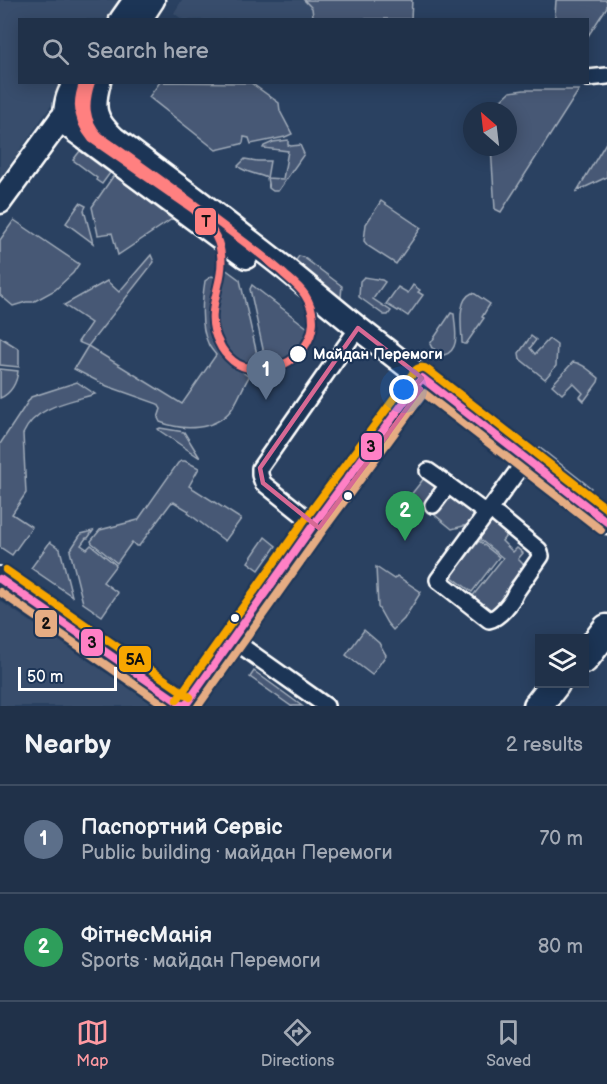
<!DOCTYPE html>
<html lang="en">
<head>
<meta charset="utf-8">
<style>
	:root { --surface:#203149; --page:#2d3d53; --text:#f1f3f6; --muted:#a2a9b4; --line:#3d4c61; --accent:#ff9aa2 }
	body { margin:0; font-family:"Balsamiq Sans",sans-serif; background:var(--page); color:var(--text) }
	.controls { position:absolute; right:18px; bottom:18px; display:grid; overflow:hidden; border-radius:0px; box-shadow:0 3px 15px #0003 }
	.controls button { width:54px; height:54px; display:grid; place-items:center; padding:0; border:0; border-bottom:2px solid var(--line); background:var(--surface); color:var(--text); font:30px sans-serif }
	.compass { position:absolute; left:463px; top:102px; width:54px; height:54px; border-radius:50%; background:var(--surface); box-shadow:0 3px 15px #0003; rotate:332deg }
	.scale { position:absolute; left:18px; bottom:15px; width:99px; box-sizing:border-box; padding-left:6px; border:3px solid #fff; border-top:0; font-size:16px; line-height:21px; white-space:nowrap; color:#fff; -webkit-text-stroke:4px #1d3557; paint-order:stroke }
	.you { position:absolute; left:404px; top:390px; width:21px; height:21px; margin:-15px; border:4px solid #fff; border-radius:50%; background:#1a73e8; box-shadow:0 0 0 9px #1a73e833 }
	.badge { display:grid; place-items:center; width:39px; height:39px; border-radius:50%; background:var(--accent); color:#fff; font-size:20px; font-weight:700 }
	.pin { position:absolute; translate:-50% -50px; filter:drop-shadow(0 2px 3px #0008) }
	.pin::after { content:''; position:absolute; top:32px; width:21px; height:18px; background:inherit; clip-path:polygon(0 0,100% 0,50% 100%) }
	.list { margin:0; padding:0; list-style:none }
	h2 { display:flex; justify-content:space-between; align-items:center; height:78px; margin:0; padding:0 24px; font-size:26px }
	h2 small { font-size:20px; font-weight:400; color:var(--muted) }
	.list li { display:grid; grid-template-columns:39px 1fr auto; gap:18px; align-items:center; box-sizing:border-box; height:108px; padding:0 24px; border-top:2px solid var(--line) }
	.list b { display:block; font-size:22px; white-space:nowrap }
	.list p { margin:0; font-size:20px; white-space:nowrap; color:var(--muted) }
	.list em { font-size:20px; font-style:normal; color:var(--muted) }
	.icon { flex:none; width:33px; height:33px; fill:none; stroke:currentColor; stroke-width:2; stroke-linecap:round; stroke-linejoin:round }
	.map { position:relative; flex:none; width:607px; height:706px; overflow:hidden }
	.search { position:absolute; background:var(--surface); box-shadow:0 3px 15px #0003; left:18px; right:18px; top:18px; height:66px; display:flex; align-items:center; gap:15px; box-sizing:border-box; padding:0 21px; border-radius:0px; color:var(--muted); font-size:22px }
	.sheet { height:294px; background:var(--surface) }
	nav { display:flex; justify-content:space-around; align-items:center; box-sizing:border-box; height:84px; border-top:2px solid var(--line); background:var(--surface); font-size:16px; color:var(--muted) }
	nav a { display:grid; justify-items:center; gap:3px }
	nav .on { color:var(--accent) }
	.map>svg:first-child { display:block }
	.built { fill:#394e6c }
	.green { fill:#465975; stroke:#a2acba; stroke-width:1.5 }
	.lines { fill:none; stroke-linecap:round; stroke-linejoin:round }
	.street-casing { stroke:#fff; stroke-width:20 }
	.secondary-casing { stroke:#fff; stroke-width:27 }
	.primary-casing { stroke:#fff; stroke-width:28 }
	.highway-casing { stroke:#fff; stroke-width:33 }
	.street { stroke:#1d3557; stroke-width:15 }
	.secondary { stroke:#1d3557; stroke-width:22 }
	.primary { stroke:#1d3557; stroke-width:24 }
	.highway { stroke:#1d3557; stroke-width:28 }
	.bus-1-casing { stroke:#1d3557; stroke-width:12 }
	.bus-2-casing { stroke:#1d3557; stroke-width:12 }
	.bus-3-casing { stroke:#1d3557; stroke-width:12 }
	.bus-1 { stroke:#ff80c5; stroke-width:8 }
	.bus-2 { stroke:#e5ac83; stroke-width:8 }
	.bus-3 { stroke:#f7a600; stroke-width:8 }
	.tram-1-casing { stroke:#1d3557; stroke-width:12 }
	.tram-1 { stroke:#ff8080; stroke-width:8 }
	.marked { fill:none; stroke:#d76994; stroke-width:4.5; stroke-linejoin:round }
	.stop-dot { fill:#fff; stroke:#1d3557; stroke-width:2 }
	.labels { text-anchor:middle; stroke-width:4.5; stroke-linejoin:round; paint-order:stroke }
	.stop-label { font-size:15px; font-weight:bold; fill:#fff; stroke:#1d3557; text-anchor:start }
	.line-badge { stroke:#1d3557; stroke-width:2 }
	.pale-badge-label { font-size:16px; text-anchor:middle; font-weight:bold; fill:#111 }
</style>
</head>
<body>
<div class="map">
<svg width="607" height="706" viewBox="0 0 607 706">
	<rect width="100%" height="100%" fill="#2a4161"/>
	<filter id="ink" filterUnits="userSpaceOnUse"><feTurbulence type="fractalNoise" baseFrequency=".0167" numOctaves="2"/><feDisplacementMap in="SourceGraphic" scale="12" xChannelSelector="R" yChannelSelector="G"/><feConvolveMatrix kernelMatrix="1 2 1 2 8 2 1 2 1" color-interpolation-filters="sRGB"/></filter>
	<g filter="url(#ink)">
		<g class="built">
			<path d="M0,0H125L112,19L20,20V82L67,83L0,178Z"/>
			<path d="M182,0H344L337,19L183,20L174,13Z"/>
			<path d="M0,601L150,703L155,706H0Z"/>
		</g>
		<g class="green">
			<path d="M304,0H412L411,19H309L313,16L312,8Z"/>
			<path d="M556,0H607V7L588,36V20L558,19L555,15Z"/>
			<path d="M160,82L251,83L279,103L280,111L292,134L285,137L251,144L249,138L244,137L243,143L241,144L216,150L149,97Z"/>
			<path d="M524,90H579L501,212L495,209L491,147H508V111H499V102L510,92Z"/>
			<path d="M288,140V145L291,146L300,145L304,154L278,191H273L269,188L267,178C258,174 243,172 238,166L245,159L257,161H270L267,178L283,179L288,151L263,148L264,146L273,142Z"/>
			<path d="M607,141V177L577,191Z"/>
			<path d="M80,151L110,173L102,184L96,180L97,178L73,160Z"/>
			<path d="M114,175L172,219L118,255L112,233L98,235L92,207Z"/>
			<path d="M381,201L421,228L396,264L368,246L364,241L366,224Z"/>
			<path d="M80,203L86,206L84,210L93,243L66,223Z"/>
			<path d="M14,220L79,264L73,273L55,290L33,302H26L13,306L0,295V240Z"/>
			<path d="M151,255L154,262L88,346L182,404L216,355C213,351 209,347 208,343C200,327 202,299 205,281L212,276L217,278L221,266L240,280L259,363L255,371L248,372L223,352L216,342L209,317C208,349 226,358 249,377C243,386 237,403 231,410C214,431 183,431 160,422L158,418L161,409L158,404L107,386L74,369L88,346L78,342L91,323L64,305L107,281L119,292Z"/>
			<path d="M299,256L303,257L342,286L341,297L339,300L294,263Z"/>
			<path d="M364,277L382,280L385,282L373,299L391,311L388,315H384L359,297L360,281Z"/>
			<path d="M252,285L309,329C304,349 287,361 266,363L250,289Z"/>
			<path d="M413,285L420,290L418,292L423,295L408,316L399,310L398,311L386,304L398,287L408,293Z"/>
			<path d="M472,293L475,294L490,304L482,317L484,318L466,344H464L462,343C462,329 456,300 472,293Z"/>
			<path d="M451,313L454,314C455,329 461,350 444,355L432,348L430,344Z"/>
			<path d="M531,336L536,340L530,348L535,354L549,339L557,345L556,366L545,379L520,359L519,353Z"/>
			<path d="M0,337L19,349V367L0,365Z"/>
			<path d="M573,362C583,363 591,372 599,378L598,382L584,401L580,397L583,393L573,383L562,394L552,385Z"/>
			<path d="M0,369L18,371C17,382 11,394 0,398Z"/>
			<path d="M77,382L95,394C69,402 35,406 23,434L26,493L12,514L32,527L12,555L0,547V444L31,397Z"/>
			<path d="M160,428L184,432L200,458L160,431L158,429Z"/>
			<path d="M539,447L591,488L587,494L534,454Z"/>
			<path d="M181,461H185L199,468L189,486L241,519L225,541L188,513L189,511L174,502L171,503L139,546H136L132,542L117,563L92,543L91,541L100,530L138,520L178,463Z"/>
			<path d="M425,477L478,509L476,515L471,524L452,529L435,515L449,496L437,486L422,506L410,496Z"/>
			<path d="M495,517L510,531L502,541L513,552L517,548L523,553L518,559L525,566L511,582L512,589L493,614L471,598L503,558L477,537Z"/>
			<path d="M93,531L88,538H86L81,545L87,549L91,545L116,565L103,582L118,593L102,616L83,603L70,551L81,534Z"/>
			<path d="M265,537L276,546L259,570L248,562Z"/>
			<path d="M479,541L499,557L472,592L451,576Z"/>
			<path d="M50,542L60,549L72,596L31,568Z"/>
			<path d="M376,567L394,579L397,576L421,592L404,619L393,630L387,623L378,607Z"/>
			<path d="M364,630L379,643L386,655L372,675L346,655Z"/>
			<path d="M254,671L302,706H291L250,677Z"/>
		</g>
		<g class="lines">
			<g class="street-casing">
				<g id="street">
					<path d="M588,78L607,76"/>
					<path d="M428,471L448,485"/>
					<path d="M433,505L448,485L487,514"/>
					<path d="M498,516L539,550L541,556L516,592C512,602 499,618 489,620L438,580L522,465"/>
					<path d="M319,528L263,483L260,475V468L358,328"/>
					<path d="M233,640L326,706"/>
					<path d="M185,706L233,640L314,524L422,378"/>
				</g>
			</g>
			<g class="secondary-casing">
				<g id="secondary">
					<path d="M121,20L135,0"/>
					<path d="M140,20L153,0"/>
					<path d="M99,82C92,108 94,120 114,138L201,203L286,269L358,328L607,522"/>
					<path d="M65,114C66,101 68,93 76,82"/>
					<path d="M60,120L246,257"/>
					<path d="M0,202L60,120L65,114L77,108L97,82"/>
				</g>
			</g>
			<g class="primary-casing">
				<path id="primary" d="M0,579L184,706"/>
			</g>
			<g class="highway-casing">
				<g id="highway">
					<path d="M584,659L607,629"/>
					<path d="M538,706L555,684"/>
				</g>
			</g>
			<use href="#street" class="street"/>
			<use href="#secondary" class="secondary"/>
			<use href="#primary" class="primary"/>
			<use href="#highway" class="highway"/>
			<g class="bus-1-casing">
				<g id="bus-1">
					<path d="M0,579L184,706"/>
					<path d="M185,706L314,524L422,378L607,522"/>
				</g>
			</g>
			<g class="bus-2-casing">
				<g id="bus-2">
					<path d="M0,592L166,706"/>
					<path d="M198,706L323,530L424,393L601,530"/>
				</g>
			</g>
			<g class="bus-3-casing">
				<g id="bus-3">
					<path d="M6,570L190,697"/>
					<path d="M177,700L306,518L414,372C418,367 423,366 428,370L607,509"/>
				</g>
			</g>
			<use href="#bus-1" class="bus-1"/>
			<use href="#bus-2" class="bus-2"/>
			<use href="#bus-3" class="bus-3"/>
			<g class="tram-1-casing">
				<path id="tram-1" d="M84,82C75,103 78,122 92,139L193,209C207,221 219,235 221,254C225,286 202,311 219,343C222,350 227,356 233,361C239,366 246,368 254,369C295,374 329,332 305,295C300,287 292,281 285,275C271,262 255,250 239,238C193,203 146,169 99,136C84,120 84,103 91,82"/>
			</g>
			<use href="#tram-1" class="tram-1"/>
		</g>
	</g>
	<path class="marked" d="M358,328L422,378L416,385L421,389L319,528L263,483L260,468Z"/>
	<g class="stop-dot">
		<circle cx="298" cy="354" r="9"/>
		<circle cx="348" cy="496" r="5"/>
		<circle cx="235" cy="618" r="5"/>
	</g>
	<g class="labels">
		<g class="stop-label">
			<text x="313" y="359">Майдан Перемоги</text>
		</g>
	</g>
	<g class="line-badge">
		<rect x="194" y="207" width="23" height="29" rx="6" fill="#ff8080"/>
		<rect x="360" y="432" width="23" height="29" rx="6" fill="#ff80c5"/>
		<rect x="34" y="609" width="24" height="29" rx="6" fill="#e5ac83"/>
		<rect x="80" y="628" width="24" height="29" rx="6" fill="#ff80c5"/>
		<rect x="118" y="645" width="34" height="28" rx="6" fill="#f7a600"/>
	</g>
	<g class="pale-badge-label">
		<text x="206" y="227">Т</text>
		<text x="371" y="452">3</text>
		<text x="46" y="629">2</text>
		<text x="92" y="648">3</text>
		<text x="135" y="665">5А</text>
	</g>
</svg>
<div class="controls">
<button><svg class="icon" aria-label="layers" viewBox="0 0 24 24"><path d="M12 4l9 5-9 5-9-5zM3 14l9 5 9-5"/></svg></button>
</div>
<svg class="compass" viewBox="-18 -18 36 36"><path d="M0-13l5 13h-10z" fill="#e53935"/><path d="M0 13l5-13h-10z" fill="#a2a9b4"/></svg>
<div class="scale">50 m</div>
<div class="you"></div>
<div class="pin badge" style="left:266px;top:400px;background:#5c6f8a">1</div>
<div class="pin badge" style="left:405px;top:541px;background:#2e9e5b">2</div>
<div class="search"><svg class="icon" aria-label="search" viewBox="0 0 24 24"><circle cx="10" cy="10" r="6"/><path d="M15 15l6 6"/></svg>Search here</div>
</div>
<section class="sheet">
<h2>Nearby<small>2 results</small></h2>
<ul class="list">
<li><span class="badge" style="background:#5c6f8a">1</span><div><b>Паспортний Сервіс</b><p>Public building · майдан Перемоги</p></div><em>70 m</em></li>
<li><span class="badge" style="background:#2e9e5b">2</span><div><b>ФітнесМанія</b><p>Sports · майдан Перемоги</p></div><em>80 m</em></li>
</ul>
</section>
<nav>
<a class="on"><svg class="icon" aria-label="map" viewBox="0 0 24 24"><path d="M3 6l6-2 6 2 6-2v14l-6 2-6-2-6 2zM9 4v14M15 6v14"/></svg>Map</a>
<a><svg class="icon" aria-label="directions" viewBox="0 0 24 24"><path d="M12 3l9 9-9 9-9-9zM9 14v-3h6M13 9l2 2-2 2"/></svg>Directions</a>
<a><svg class="icon" aria-label="saved" viewBox="0 0 24 24"><path d="M7 4h10v16l-5-4-5 4z"/></svg>Saved</a>
</nav>
</body>
</html>
